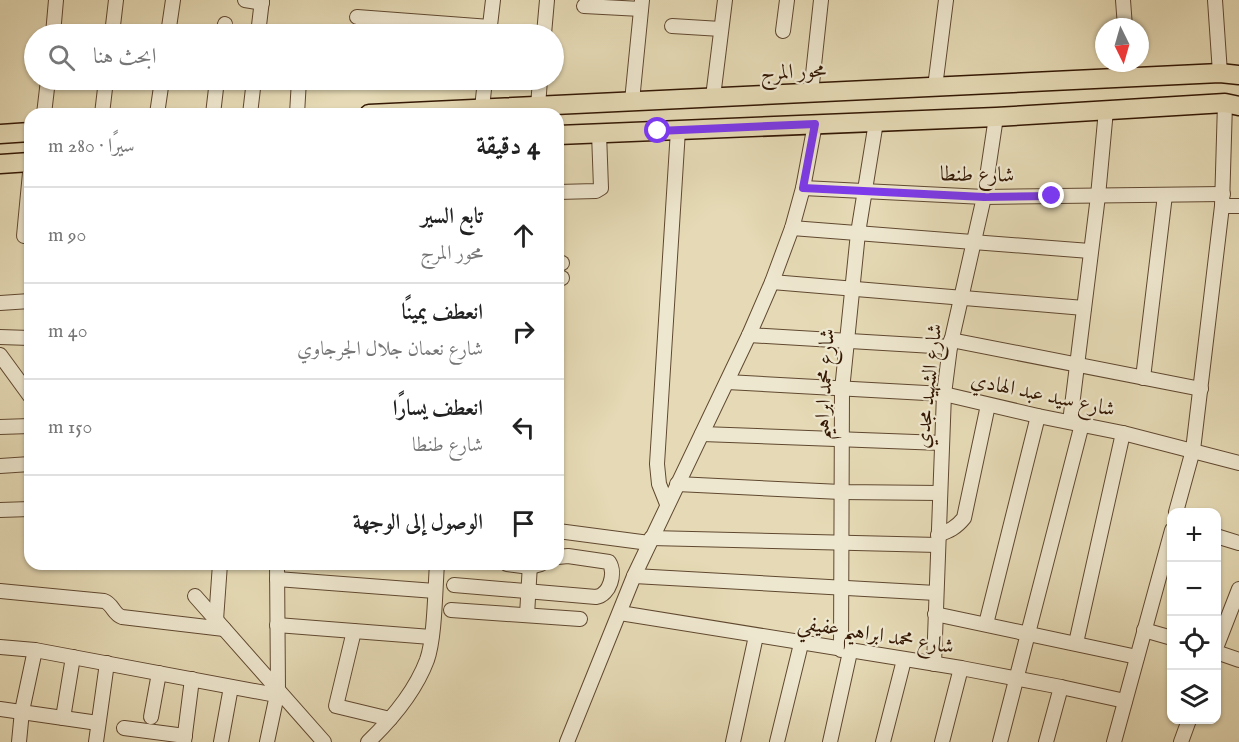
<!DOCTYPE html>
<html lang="ar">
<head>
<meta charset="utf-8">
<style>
	:root { --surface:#fff; --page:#f2f2f2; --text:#222; --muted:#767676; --line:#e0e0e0 }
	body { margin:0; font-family:"IM FELL English",Amiri,serif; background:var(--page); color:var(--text); direction:rtl }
	.controls { position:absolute; right:18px; bottom:18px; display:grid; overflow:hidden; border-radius:12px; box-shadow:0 2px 4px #0004 }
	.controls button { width:54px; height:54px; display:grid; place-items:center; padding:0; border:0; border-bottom:2px solid var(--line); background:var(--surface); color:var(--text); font:30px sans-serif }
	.compass { position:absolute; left:1095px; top:18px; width:54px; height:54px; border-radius:50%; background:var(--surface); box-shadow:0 2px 4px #0004; rotate:175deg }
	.stop { position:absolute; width:18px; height:18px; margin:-14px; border:4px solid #7c3aed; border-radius:50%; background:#fff }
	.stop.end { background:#7c3aed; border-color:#fff; box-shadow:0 2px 6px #0008 }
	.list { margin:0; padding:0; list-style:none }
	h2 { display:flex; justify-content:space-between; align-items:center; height:78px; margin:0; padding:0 24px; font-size:26px }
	h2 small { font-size:20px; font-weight:400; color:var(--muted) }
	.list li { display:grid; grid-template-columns:39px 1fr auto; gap:18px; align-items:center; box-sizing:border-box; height:96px; padding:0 24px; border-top:2px solid var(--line) }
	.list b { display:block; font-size:22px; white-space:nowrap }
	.list p { margin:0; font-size:20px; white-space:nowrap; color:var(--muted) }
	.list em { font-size:20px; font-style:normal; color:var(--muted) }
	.icon { flex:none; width:33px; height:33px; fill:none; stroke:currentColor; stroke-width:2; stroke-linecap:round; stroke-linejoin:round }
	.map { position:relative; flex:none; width:1239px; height:742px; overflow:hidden; direction:ltr }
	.search { position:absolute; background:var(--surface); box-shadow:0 2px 4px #0004; left:24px; top:24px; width:540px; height:66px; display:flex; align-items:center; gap:15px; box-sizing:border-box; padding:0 21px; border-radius:33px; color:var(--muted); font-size:22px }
	.panel { position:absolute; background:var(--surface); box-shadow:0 2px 4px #0004; left:24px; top:108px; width:540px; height:462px; border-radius:18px; direction:rtl }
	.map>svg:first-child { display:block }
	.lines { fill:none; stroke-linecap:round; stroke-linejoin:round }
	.minor-casing { stroke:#604830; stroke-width:16 }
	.major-casing { stroke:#331703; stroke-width:21 }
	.minor { stroke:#eee7cf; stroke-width:14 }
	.major { stroke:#e5dab5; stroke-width:18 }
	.route { stroke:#7c3aed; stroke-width:8 }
	.labels { text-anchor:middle; stroke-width:4.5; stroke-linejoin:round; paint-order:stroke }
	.street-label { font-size:21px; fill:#331703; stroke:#eee7cf }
</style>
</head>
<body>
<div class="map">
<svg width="1239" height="742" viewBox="0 0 1239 742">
	<rect width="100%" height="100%" fill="#e5dab5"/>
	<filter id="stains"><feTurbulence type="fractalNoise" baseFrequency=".00333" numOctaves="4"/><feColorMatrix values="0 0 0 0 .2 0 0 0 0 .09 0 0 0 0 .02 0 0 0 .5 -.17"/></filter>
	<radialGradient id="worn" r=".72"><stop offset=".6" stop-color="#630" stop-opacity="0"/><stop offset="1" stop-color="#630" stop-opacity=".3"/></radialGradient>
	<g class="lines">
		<g class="minor-casing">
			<g id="minor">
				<path d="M245,0L262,3"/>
				<path d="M1123,0L1125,27"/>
				<path d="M1215,0L1220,73"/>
				<path d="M584,6L641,9"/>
				<path d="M357,17L490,27"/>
				<path d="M672,26L721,29"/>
				<path d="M783,31L787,0"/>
				<path d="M53,34L56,0"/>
				<path d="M112,34L116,0"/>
				<path d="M168,34L173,0"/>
				<path d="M223,34L225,24"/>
				<path d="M258,34L262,0"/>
				<path d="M489,34L493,0"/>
				<path d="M544,34L547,0"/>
				<path d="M935,87L946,0"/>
				<path d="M811,93L821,0"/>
				<path d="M713,97L725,0"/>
				<path d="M632,101L642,0"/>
				<path d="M538,106L540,80"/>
				<path d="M482,108L485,80"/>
				<path d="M44,114L48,80"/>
				<path d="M102,114L106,80"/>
				<path d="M157,114L162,80"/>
				<path d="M213,114L217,80"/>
				<path d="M250,114L254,80"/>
				<path d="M297,114L299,80"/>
				<path d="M803,188L984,197L1223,194"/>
				<path d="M558,192L596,191L601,188L599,133"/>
				<path d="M1222,206H1239"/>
				<path d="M792,228L1090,251"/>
				<path d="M24,236L30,173"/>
				<path d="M558,263H562"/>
				<path d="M558,278H562"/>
				<path d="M772,282L1084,308"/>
				<path d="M0,303L30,301"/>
				<path d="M749,335L950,347"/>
				<path d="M0,337L30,338"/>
				<path d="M951,340L1201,389"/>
				<path d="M0,355L30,396"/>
				<path d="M1143,378L1165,195"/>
				<path d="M727,382L944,394L1038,416L1123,433L1239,463"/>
				<path d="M1070,422L1098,196L1106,110"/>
				<path d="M0,427L30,426"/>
				<path d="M702,434L942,443"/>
				<path d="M0,466L30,464"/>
				<path d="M677,484L841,492L940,493"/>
				<path d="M667,504L659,484L657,464L678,130"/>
				<path d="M0,510L30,509"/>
				<path d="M1176,512L1193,450L1222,206L1225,103"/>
				<path d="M558,531L649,543"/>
				<path d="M938,535C949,531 956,528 964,518L988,405"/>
				<path d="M1216,536L1239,543"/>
				<path d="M651,538L938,545"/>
				<path d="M507,564L530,567L541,564"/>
				<path d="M634,576L936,593"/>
				<path d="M277,579L435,591"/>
				<path d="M454,585L596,597C610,595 616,573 609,562L568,556L558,557"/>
				<path d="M0,591L104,601C113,604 113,614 122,617L224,629"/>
				<path d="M195,596L324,742"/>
				<path d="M451,610L580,619"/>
				<path d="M620,613L961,668L1061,687L1125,701"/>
				<path d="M935,614L1137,657"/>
				<path d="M527,615L530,564"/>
				<path d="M216,620L220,564"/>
				<path d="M986,624L1038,416"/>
				<path d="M277,625L431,637"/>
				<path d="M1144,630L1172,638"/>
				<path d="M354,631L336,706L390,719"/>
				<path d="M1076,643L1123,433"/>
				<path d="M0,647L35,650L276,695"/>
				<path d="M1216,648L1239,589"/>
				<path d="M841,650L842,390L858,233L876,122"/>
				<path d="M1216,652L1239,660"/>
				<path d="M934,664L944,394L950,347L984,197L996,117"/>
				<path d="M0,709L98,723"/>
				<path d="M151,717L159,673"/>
				<path d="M63,718L73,657"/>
				<path d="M124,728L185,736"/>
				<path d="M19,742L22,711L35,650"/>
				<path d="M96,742L107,663"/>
				<path d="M184,742L192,679"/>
				<path d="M221,742L231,687"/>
				<path d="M267,742L278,690L277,564"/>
				<path d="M368,742C392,719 415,692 427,660C435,637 435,590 437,564"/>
				<path d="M567,742L634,576L749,335L772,282L792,228L803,188L815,124"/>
				<path d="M733,742L756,636"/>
				<path d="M777,742L801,644"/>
				<path d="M830,742L850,652"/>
				<path d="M883,742L904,660"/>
				<path d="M942,742L961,668"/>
				<path d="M1000,742L1082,424"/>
				<path d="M1046,742L1061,687"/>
				<path d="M1114,742L1172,530"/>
				<path d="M1181,742L1189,720"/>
			</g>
		</g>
		<g class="major-casing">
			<g id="major">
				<path d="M369,114L1220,73L1239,75"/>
				<path d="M0,134L30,132"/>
				<path d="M558,135L996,117L1225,103L1239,106"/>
				<path d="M0,164L30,162"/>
			</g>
		</g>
		<use href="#minor" class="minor"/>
		<use href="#major" class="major"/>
	</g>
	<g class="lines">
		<path class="route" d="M658,131L815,124L803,188L984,197L1052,196"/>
	</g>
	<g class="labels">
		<g class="street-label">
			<text transform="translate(793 71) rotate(-3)" y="7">محور المرج</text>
			<text transform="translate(977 174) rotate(1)" y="7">شارع طنطا</text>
			<text transform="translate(824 384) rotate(-87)" y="7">شارع محمد ابراهيم</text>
			<text transform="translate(928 386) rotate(-84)" y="7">شارع الشهيد مجدي</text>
			<text transform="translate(1043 394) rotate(12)" y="7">شارع سيد عبد الهادي</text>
			<text transform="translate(876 634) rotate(9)" y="7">شارع محمد ابراهيم عفيفي</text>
		</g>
	</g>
	<rect width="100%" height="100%" filter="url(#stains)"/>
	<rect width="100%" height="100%" fill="url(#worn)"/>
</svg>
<div class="controls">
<button>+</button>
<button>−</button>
<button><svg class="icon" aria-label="locate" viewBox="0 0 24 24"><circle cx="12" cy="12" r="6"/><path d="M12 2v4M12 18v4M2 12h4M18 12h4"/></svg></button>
<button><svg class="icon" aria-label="layers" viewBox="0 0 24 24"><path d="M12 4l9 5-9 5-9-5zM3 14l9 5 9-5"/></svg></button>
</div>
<svg class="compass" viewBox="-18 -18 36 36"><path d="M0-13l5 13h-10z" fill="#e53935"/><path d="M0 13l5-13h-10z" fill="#767676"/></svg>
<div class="stop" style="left:658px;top:131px"></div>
<div class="stop end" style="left:1052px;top:196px"></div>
<div class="search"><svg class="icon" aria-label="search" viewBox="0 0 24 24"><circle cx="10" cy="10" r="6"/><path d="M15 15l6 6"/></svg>ابحث هنا</div>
<section class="panel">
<h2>4 دقيقة<small>سيرًا · 280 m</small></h2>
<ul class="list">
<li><svg class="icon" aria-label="ahead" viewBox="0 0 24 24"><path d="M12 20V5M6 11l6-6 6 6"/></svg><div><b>تابع السير</b><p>محور المرج</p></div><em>90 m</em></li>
<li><svg class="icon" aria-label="right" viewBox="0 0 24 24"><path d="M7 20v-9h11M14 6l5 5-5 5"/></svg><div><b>انعطف يمينًا</b><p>شارع نعمان جلال الجرجاوي</p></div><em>40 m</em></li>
<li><svg class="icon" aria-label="left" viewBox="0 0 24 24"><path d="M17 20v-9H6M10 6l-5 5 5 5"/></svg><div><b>انعطف يسارًا</b><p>شارع طنطا</p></div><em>150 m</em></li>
<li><svg class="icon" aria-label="arrive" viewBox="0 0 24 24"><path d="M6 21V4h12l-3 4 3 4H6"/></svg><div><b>الوصول إلى الوجهة</b></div></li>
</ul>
</section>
</div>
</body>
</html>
